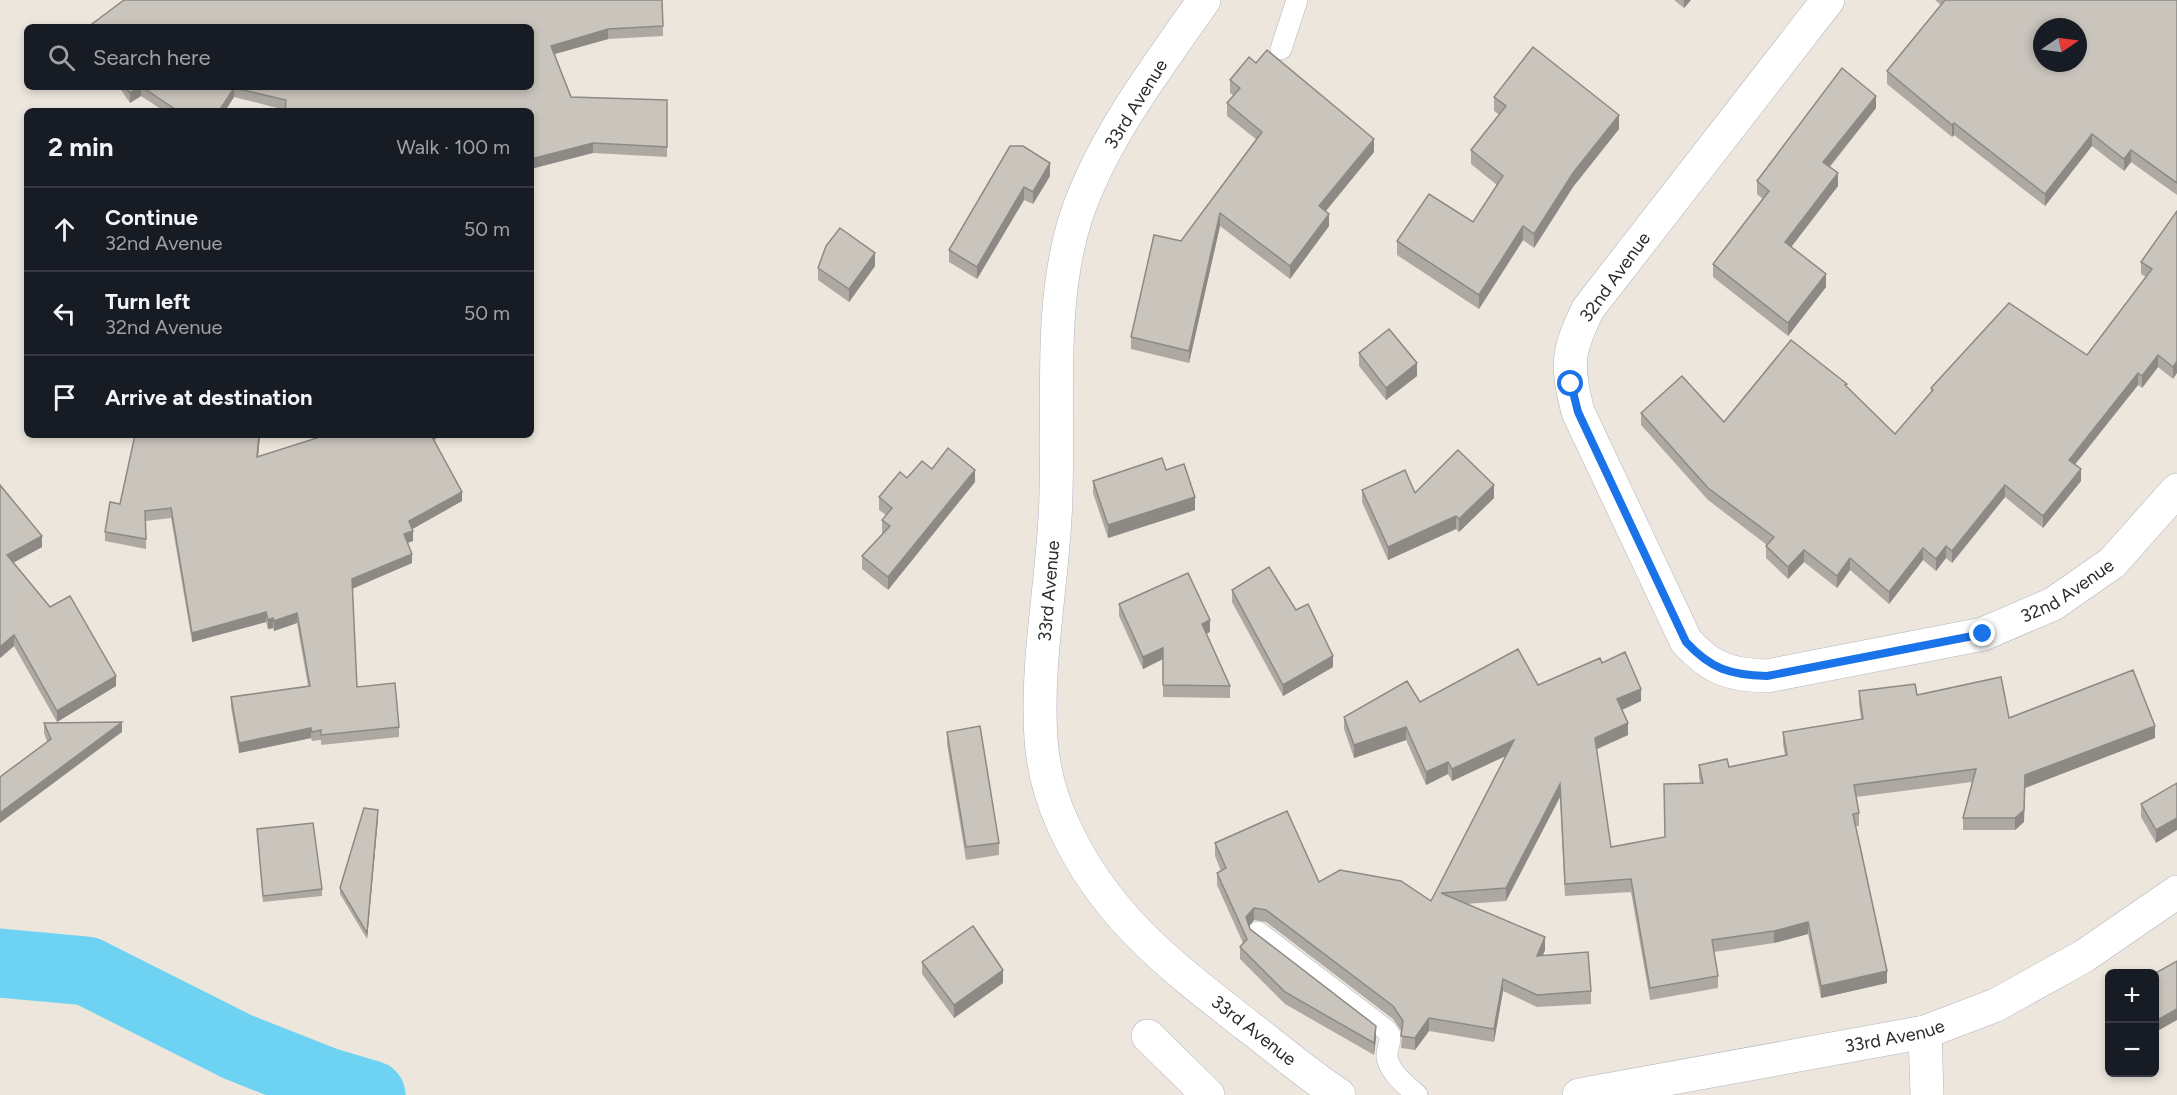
<!DOCTYPE html>
<html lang="en">
<head>
<meta charset="utf-8">
<style>
	:root { --surface:#171b24; --page:#20242c; --text:#f1f3f6; --muted:#9ea1a6; --line:#363941 }
	body { margin:0; font-family:Figtree,sans-serif; background:var(--page); color:var(--text) }
	.controls { position:absolute; right:18px; bottom:18px; display:grid; overflow:hidden; border-radius:9px; box-shadow:0 3px 9px #0003 }
	.controls button { width:54px; height:54px; display:grid; place-items:center; padding:0; border:0; border-bottom:2px solid var(--line); background:var(--surface); color:var(--text); font:30px sans-serif }
	.compass { position:absolute; left:2033px; top:18px; width:54px; height:54px; border-radius:50%; background:var(--surface); box-shadow:0 3px 9px #0003; rotate:77deg }
	.stop { position:absolute; width:18px; height:18px; margin:-14px; border:4px solid #1a73e8; border-radius:50%; background:#fff }
	.stop.end { background:#1a73e8; border-color:#fff; box-shadow:0 2px 6px #0008 }
	.list { margin:0; padding:0; list-style:none }
	h2 { display:flex; justify-content:space-between; align-items:center; height:78px; margin:0; padding:0 24px; font-size:26px }
	h2 small { font-size:20px; font-weight:400; color:var(--muted) }
	.list li { display:grid; grid-template-columns:39px 1fr auto; gap:18px; align-items:center; box-sizing:border-box; height:84px; padding:0 24px; border-top:2px solid var(--line) }
	.list b { display:block; font-size:22px; white-space:nowrap }
	.list p { margin:0; font-size:20px; white-space:nowrap; color:var(--muted) }
	.list em { font-size:20px; font-style:normal; color:var(--muted) }
	.icon { flex:none; width:33px; height:33px; fill:none; stroke:currentColor; stroke-width:2; stroke-linecap:round; stroke-linejoin:round }
	.map { position:relative; flex:none; width:2177px; height:1095px; overflow:hidden }
	.search { position:absolute; background:var(--surface); box-shadow:0 3px 9px #0003; left:24px; top:24px; width:510px; height:66px; display:flex; align-items:center; gap:15px; box-sizing:border-box; padding:0 21px; border-radius:9px; color:var(--muted); font-size:22px }
	.panel { position:absolute; background:var(--surface); box-shadow:0 3px 9px #0003; left:24px; top:108px; width:510px; height:330px; border-radius:9px }
	.map>svg:first-child { display:block }
	.lines { fill:none; stroke-linecap:round; stroke-linejoin:round }
	.river { stroke:#6ed2f2; stroke-width:69 }
	.service-casing { stroke:#b1b4bf; stroke-width:22 }
	.minor-casing { stroke:#b1b4bf; stroke-width:34 }
	.service { stroke:#fff; stroke-width:21 }
	.minor { stroke:#fff; stroke-width:33 }
	.wall { fill:#ada9a2 }
	.shaded-wall { fill:#8d8984 }
	.building { fill:#c9c4bc; stroke:#8d8984; stroke-width:1.5; fill-rule:evenodd }
	.route { stroke:#1a73e8; stroke-width:8 }
	.labels { text-anchor:middle; stroke-width:5; stroke-linejoin:round; paint-order:stroke }
	.street-label { font-size:18px; fill:#2b2b2b; stroke:#fff }
</style>
</head>
<body>
<div class="map">
<svg width="2177" height="1095" viewBox="0 0 2177 1095">
	<rect width="100%" height="100%" fill="#ede6dd"/>
	<g class="lines">
		<path class="river" d="M0,963L87,971L238,1047L327,1082L371,1095"/>
		<g class="service-casing">
			<g id="service">
				<path d="M1281,49L1297,0"/>
				<path d="M1258,932L1385,1029L1390,1035C1391,1043 1386,1051 1387,1058C1391,1074 1406,1085 1417,1095"/>
			</g>
		</g>
		<g class="minor-casing">
			<g id="minor">
				<path id="s1" d="M1204,0C1157,68 1103,137 1076,217C1046,310 1061,421 1055,518C1051,591 1036,665 1041,739C1043,767 1051,798 1063,824C1103,915 1172,967 1248,1026C1278,1049 1307,1074 1339,1095"/>
				<path id="s2" d="M1828,0L1588,309C1567,352 1566,365 1578,412L1686,641C1711,669 1730,675 1767,676L1983,634L2053,604L2112,563L2177,490"/>
				<path d="M1925,1032L1927,1095"/>
				<path d="M1148,1036L1208,1095"/>
				<path id="s3" d="M1579,1095L1925,1032L1996,1005L2084,956L2177,892"/>
			</g>
		</g>
		<use href="#service" class="service"/>
		<use href="#minor" class="minor"/>
	</g>
	<g class="wall">
		<path d="M124,0L663,26V36L608,39L555,54L571,97L667,100V157L593,153L285,110L234,97L225,111H164L141,96L130,103L119,87H531Z"/>
		<path d="M1674,0H1691L1684,8Z"/>
		<path d="M1935,0H2177V195L2131,162L2124,171L2092,146L2045,206L1954,135L1952,137L1887,84V71L1941,5Z"/>
		<path d="M1256,63L1374,152L1326,211L1329,226L1290,279L1220,226L1189,363L1131,349V337L1257,140L1227,116V103L1233,95L1230,93V80Z"/>
		<path d="M1494,97L1619,129L1573,187L1534,248L1523,240L1479,309L1397,255V241L1473,222L1497,185L1471,164V150L1500,115L1494,111Z"/>
		<path d="M1876,108L1830,167L1838,186L1791,247L1826,287L1788,336L1713,277V264L1763,199L1757,194V181Z"/>
		<path d="M1010,146L1050,176L1033,204L1024,200L977,279L949,262V250Z"/>
		<path d="M2177,211L2173,379L2158,367L2142,388L2138,385L2075,464L2081,481L2043,528L2005,497L1952,563L1946,558L1936,571L1923,560L1889,604L1850,570L1837,588L1804,562L1788,579L1766,558V546L1767,545L1708,500L1641,425V413L1724,422L1847,387L1895,434L1931,392V388L2087,355L2146,277L2141,274V262Z"/>
		<path d="M875,266L849,302L818,280V268Z"/>
		<path d="M1359,353L1417,376L1386,400L1359,366Z"/>
		<path d="M135,435H260L258,456L434,440L462,501L412,529L413,541L407,543L412,563L352,588L357,687L399,727V737L321,745V740L312,741L311,738L239,753L231,707V697L308,686L297,623L274,631L273,628L268,629L266,622L192,642L171,518L146,521V549L105,541V532L120,504Z"/>
		<path d="M932,469L975,482L888,590L862,569V556L883,534L882,532V520L886,515L879,510V497L907,478Z"/>
		<path d="M1166,470L1195,510L1108,538L1093,493V481Z"/>
		<path d="M0,485L42,547L13,563L116,686L57,722L14,646L0,658Z"/>
		<path d="M1362,490L1415,493L1494,498L1459,532L1456,529L1388,560L1362,502Z"/>
		<path d="M1232,590L1333,667L1283,696L1232,602Z"/>
		<path d="M1119,604L1210,632L1206,633L1230,686V698L1163,697V659L1143,669L1119,616Z"/>
		<path d="M1602,663L1641,701L1622,710L1628,735L1596,749L1611,847L1665,838L1700,783L1699,777V765L1729,767L1785,755L1783,744V732L1861,719L1859,704V691L1917,695L2009,718L2155,738L2025,788L2024,822L2015,830H1963V818L1972,782L1856,797L1859,813V826H1855L1887,983L1821,998L1808,934L1774,943L1714,952L1718,976V988L1650,1000L1631,892L1565,896L1560,797L1506,901L1466,904L1545,950L1543,955L1591,991V1004L1537,1007L1503,991L1494,1042L1429,1031L1415,1050L1401,1048L1402,1032L1393,1019L1266,922L1254,920L1249,926L1250,929L1376,1038L1374,1055L1285,1004L1240,959V947L1243,943L1217,885V873L1221,871L1215,856V843L1319,882L1431,901L1506,756L1452,781L1448,774L1426,785L1406,740L1354,758L1344,729V717L1420,702L1538,685Z"/>
		<path d="M44,723L122,732L47,742L44,733Z"/>
		<path d="M947,732L999,843V855L966,860L947,744Z"/>
		<path d="M2177,783L2156,843L2141,817V804Z"/>
		<path d="M378,817L367,939L340,894V888Z"/>
		<path d="M257,829L322,889V896L263,902Z"/>
		<path d="M922,962L1003,983L954,1018L922,974Z"/>
	</g>
	<g class="shaded-wall">
		<path d="M1684,0H1691L1684,8Z"/>
		<path d="M608,29V39L551,55V46Z"/>
		<path d="M140,87H141V96L130,103V93Z"/>
		<path d="M234,88V97L225,111H219Z"/>
		<path d="M1876,96V108L1823,174V162Z"/>
		<path d="M1619,115V129L1573,187L1534,248V234L1573,173Z"/>
		<path d="M1954,123V135L1952,137V125Z"/>
		<path d="M2092,134V146L2045,206V194Z"/>
		<path d="M1374,139V152L1319,219V206Z"/>
		<path d="M593,143V153L531,169V159Z"/>
		<path d="M2131,150V162L2124,171V159Z"/>
		<path d="M1050,163V176L1033,204V192Z"/>
		<path d="M1838,173V186L1785,255V242Z"/>
		<path d="M1024,187V200L977,279V267Z"/>
		<path d="M1220,213V226L1189,363V351Z"/>
		<path d="M1329,214V226L1290,279V266Z"/>
		<path d="M1523,226V240L1479,309V295Z"/>
		<path d="M875,253V266L849,302V289Z"/>
		<path d="M1826,274V287L1788,336V323Z"/>
		<path d="M2158,355V367L2142,388V376Z"/>
		<path d="M2177,361V373L2173,379V367Z"/>
		<path d="M1417,363V376L1386,400V388Z"/>
		<path d="M2138,373V385L2069,472V460Z"/>
		<path d="M259,435H260L257,467V457Z"/>
		<path d="M430,435H441L430,443Z"/>
		<path d="M2081,469V481L2043,528V516Z"/>
		<path d="M975,470V482L888,590V577Z"/>
		<path d="M1494,485V498L1459,532V519Z"/>
		<path d="M2005,485V497L1952,563V551Z"/>
		<path d="M462,492V501L409,531V521Z"/>
		<path d="M1195,497V510L1108,538V525Z"/>
		<path d="M1456,516V529L1388,560V547Z"/>
		<path d="M413,531V541L404,544V534Z"/>
		<path d="M42,536V547L7,566V555Z"/>
		<path d="M1946,546V558L1936,571V559Z"/>
		<path d="M1923,548V560L1889,604V592Z"/>
		<path d="M1804,550V562L1788,579V567Z"/>
		<path d="M412,554V563L352,589V579Z"/>
		<path d="M1850,558V570L1837,588V576Z"/>
		<path d="M266,612V622L192,642V633Z"/>
		<path d="M297,613V623L274,631V621Z"/>
		<path d="M273,618V628L268,629V620Z"/>
		<path d="M1210,620V632L1202,636V624Z"/>
		<path d="M14,635V646L0,658V647Z"/>
		<path d="M1163,648V659L1143,669V657Z"/>
		<path d="M1333,656V667L1283,696V685Z"/>
		<path d="M116,676V686L57,722V711Z"/>
		<path d="M1641,689V701L1617,712V699Z"/>
		<path d="M122,722V732L0,823V813Z"/>
		<path d="M1628,723V735L1595,750V738Z"/>
		<path d="M2155,726V738L2025,788L2024,822L2015,830V818L2025,775Z"/>
		<path d="M1406,727V740L1354,758V745Z"/>
		<path d="M311,728V738L239,753V743Z"/>
		<path d="M1514,740V752L1452,781V769Z"/>
		<path d="M1448,762V774L1426,785V772Z"/>
		<path d="M1560,784V797L1506,901V888Z"/>
		<path d="M378,810V817L367,939V933Z"/>
		<path d="M2177,818V830L2156,843V830Z"/>
		<path d="M1254,908V920L1246,930V917Z"/>
		<path d="M1808,922V934L1774,943V931Z"/>
		<path d="M1545,937V950L1537,968V956Z"/>
		<path d="M1003,970V983L954,1018V1005Z"/>
		<path d="M1887,971V983L1821,998V986Z"/>
		<path d="M1503,979V991L1494,1042V1029Z"/>
		<path d="M2177,1009V1020L2154,1033V1022Z"/>
		<path d="M1429,1018V1031L1415,1050V1038Z"/>
		<path d="M1376,1026V1038L1374,1055V1043Z"/>
	</g>
	<g class="building">
		<path d="M124,0H662L663,26L608,29L551,46L571,97L667,100V147L593,143L531,159V111H285L286,100L234,88L219,111H178L142,87H531V27H88Z"/>
		<path d="M1945,0H2177V183L2131,150L2124,159L2092,134L2045,194L1954,123L1952,125L1887,71ZM2042,27H2078V63H2042Z"/>
		<path d="M1533,47L1619,115L1573,173L1534,234L1523,226L1479,295L1397,241L1429,194L1473,222L1503,176L1471,150L1506,106L1494,97Z"/>
		<path d="M1267,50L1374,139L1319,206L1329,214L1290,266L1220,213L1189,351L1131,337L1154,235L1181,241L1262,132L1227,103L1240,88L1230,80L1249,57L1256,63Z"/>
		<path d="M1842,68L1876,96L1823,162L1838,173L1785,242L1826,274L1788,323L1713,264L1769,191L1757,181Z"/>
		<path d="M125,87H140L130,93Z"/>
		<path d="M1010,146H1023L1050,163L1033,192L1024,187L977,267L949,250Z"/>
		<path d="M2177,211V361L2173,367L2158,355L2142,376L2138,373L2069,460L2081,469L2043,516L2005,485L1952,551L1946,546L1936,559L1923,548L1889,592L1850,558L1837,576L1804,550L1788,567L1766,546L1774,537L1708,488L1641,413L1682,376L1724,422L1791,340L1847,384L1845,385L1895,434L1933,390L1931,388L2009,303L2087,355L2152,269L2141,262Z"/>
		<path d="M840,228L875,253L849,289L818,268L826,246Z"/>
		<path d="M1389,329L1417,363L1386,388L1359,353Z"/>
		<path d="M135,435H259L257,457L326,435H431L462,492L409,521L413,531L404,534L412,554L352,579L357,687L395,683L399,727L321,735V730L312,732L311,728L239,743L231,697L310,686L297,613L274,621L273,618L268,620L266,612L192,633L171,508L145,511L146,539L105,532L110,502L120,504Z"/>
		<path d="M948,448L975,470L888,577L862,556L890,526L882,520L892,508L879,497L900,472L907,478L922,461L932,469Z"/>
		<path d="M1458,450L1494,485L1459,519L1456,516L1388,547L1362,490L1405,470L1415,493Z"/>
		<path d="M1162,458L1166,470L1184,464L1195,497L1108,525L1093,481Z"/>
		<path d="M0,485L42,536L7,555L50,607L70,596L116,676L57,711L14,635L0,647Z"/>
		<path d="M1269,567L1296,610L1308,604L1333,656L1283,685L1232,590Z"/>
		<path d="M1188,573L1210,620L1202,624L1230,686L1163,685V648L1143,657L1119,604Z"/>
		<path d="M1518,649L1538,685L1600,658L1602,663L1625,652L1641,689L1617,699L1628,723L1595,738L1611,847L1665,837L1664,784L1703,783L1699,765L1727,759L1729,767L1787,755L1783,732L1863,719L1859,691L1915,684L1917,695L2001,677L2009,718L2133,670L2155,726L2025,775L2024,810L2015,818H1963L1976,769L1854,785L1859,813L1853,814L1887,971L1821,986L1808,922L1774,931L1712,940L1718,976L1650,988L1631,879L1565,884L1560,784L1506,888L1441,893L1545,937L1537,956L1588,952L1591,991L1537,995L1503,979L1494,1029L1429,1018L1415,1038L1401,1036L1403,1021L1393,1006L1266,910L1254,908L1246,917L1250,929L1376,1026L1374,1043L1285,992L1240,947L1247,939L1217,873L1226,868L1215,843L1287,811L1319,882L1340,870L1401,881L1431,901L1514,740L1452,769L1448,762L1426,772L1406,727L1354,745L1344,717L1407,681L1420,702Z"/>
		<path d="M122,722L0,813V777L51,739L44,723Z"/>
		<path d="M980,726L999,843L966,847L947,732Z"/>
		<path d="M2177,783V818L2156,830L2141,804Z"/>
		<path d="M364,808L378,810L367,933L340,888Z"/>
		<path d="M313,823L322,889L263,896L257,829Z"/>
		<path d="M973,926L1003,970L954,1005L922,962Z"/>
		<path d="M2177,961V1009L2154,1022V974Z"/>
	</g>
	<g class="lines">
		<path class="route" d="M1571,384L1578,412L1686,642C1711,669 1730,675 1767,676L1983,634"/>
	</g>
	<g class="labels">
		<g class="street-label">
			<text transform="translate(1136 104) rotate(-58)" y="6">33rd Avenue</text>
			<text transform="translate(1615 277) rotate(-54)" y="6">32nd Avenue</text>
			<text dy="6" stroke="none"><textPath href="#s2" startOffset="1158">32nd Avenue</textPath></text>
			<text transform="translate(1049 591) rotate(-85)" y="6">33rd Avenue</text>
			<text dy="6" stroke="none"><textPath href="#s1" startOffset="1150">33rd Avenue</textPath></text>
			<text dy="6" stroke="none"><textPath href="#s3" startOffset="321">33rd Avenue</textPath></text>
		</g>
	</g>
</svg>
<div class="controls">
<button>+</button>
<button>−</button>
</div>
<svg class="compass" viewBox="-18 -18 36 36"><path d="M0-13l5 13h-10z" fill="#e53935"/><path d="M0 13l5-13h-10z" fill="#9ea1a6"/></svg>
<div class="stop" style="left:1571px;top:384px"></div>
<div class="stop end" style="left:1983px;top:634px"></div>
<div class="search"><svg class="icon" aria-label="search" viewBox="0 0 24 24"><circle cx="10" cy="10" r="6"/><path d="M15 15l6 6"/></svg>Search here</div>
<section class="panel">
<h2>2 min<small>Walk · 100 m</small></h2>
<ul class="list">
<li><svg class="icon" aria-label="ahead" viewBox="0 0 24 24"><path d="M12 20V5M6 11l6-6 6 6"/></svg><div><b>Continue</b><p>32nd Avenue</p></div><em>50 m</em></li>
<li><svg class="icon" aria-label="left" viewBox="0 0 24 24"><path d="M17 20v-9H6M10 6l-5 5 5 5"/></svg><div><b>Turn left</b><p>32nd Avenue</p></div><em>50 m</em></li>
<li><svg class="icon" aria-label="arrive" viewBox="0 0 24 24"><path d="M6 21V4h12l-3 4 3 4H6"/></svg><div><b>Arrive at destination</b></div></li>
</ul>
</section>
</div>
</body>
</html>
